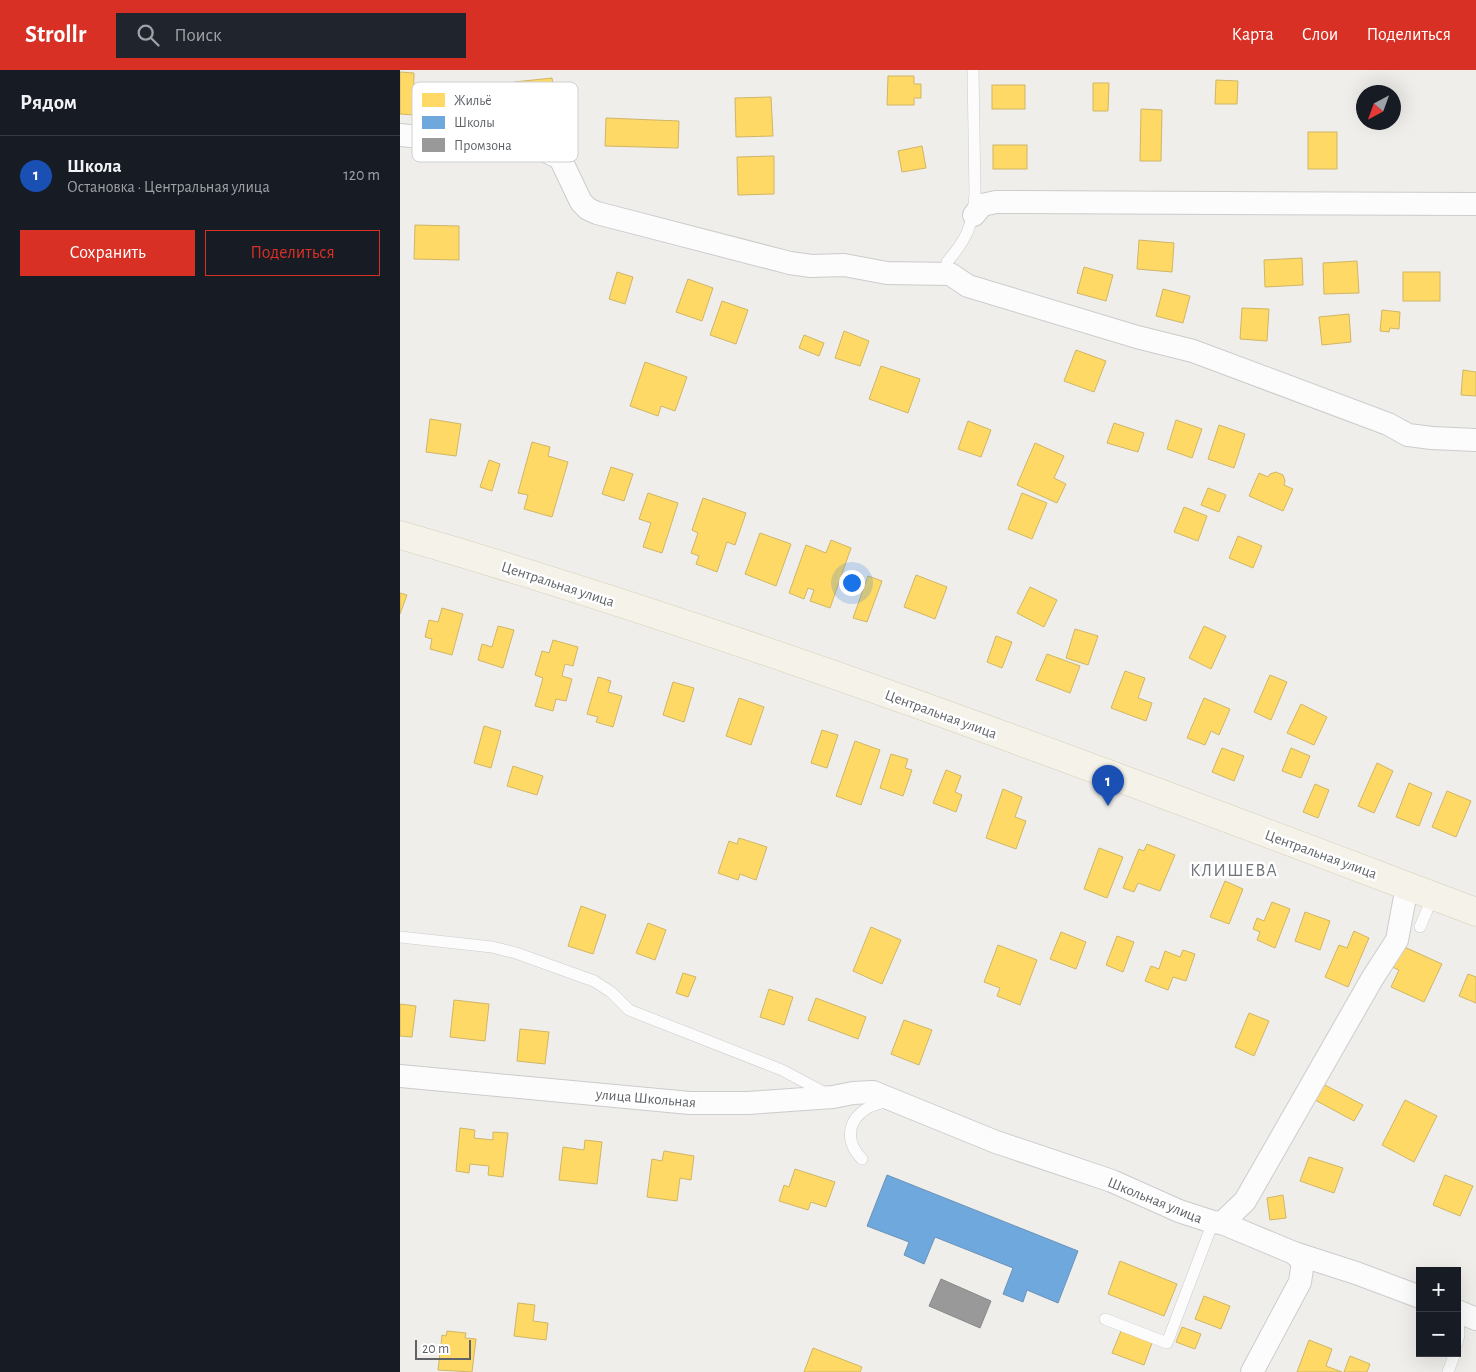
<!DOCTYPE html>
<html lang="ru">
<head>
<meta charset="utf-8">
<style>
	:root { --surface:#171b24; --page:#20242c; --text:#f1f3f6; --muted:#9ea1a6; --line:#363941; --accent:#d93025 }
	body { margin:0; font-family:"Alegreya Sans",sans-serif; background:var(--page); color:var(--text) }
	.controls { position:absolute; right:15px; bottom:15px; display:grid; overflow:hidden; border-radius:0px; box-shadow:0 5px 20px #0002 }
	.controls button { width:45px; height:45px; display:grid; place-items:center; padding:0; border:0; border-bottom:1px solid var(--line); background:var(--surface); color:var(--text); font:25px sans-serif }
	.compass { position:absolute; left:956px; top:15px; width:45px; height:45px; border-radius:50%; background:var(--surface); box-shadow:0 5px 20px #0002; rotate:221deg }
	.scale { position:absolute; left:15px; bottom:12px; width:56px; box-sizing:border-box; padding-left:5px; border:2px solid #5f6368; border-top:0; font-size:14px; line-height:18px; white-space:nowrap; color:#5f6368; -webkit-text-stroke:4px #fff; paint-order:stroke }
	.you { position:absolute; left:451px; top:512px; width:18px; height:18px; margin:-12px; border:4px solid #fff; border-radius:50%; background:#1a73e8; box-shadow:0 0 0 8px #1a73e833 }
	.badge { display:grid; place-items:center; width:32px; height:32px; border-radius:50%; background:var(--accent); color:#fff; font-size:16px; font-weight:700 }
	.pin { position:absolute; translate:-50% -41px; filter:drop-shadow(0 1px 2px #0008) }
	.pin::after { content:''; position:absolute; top:26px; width:18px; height:15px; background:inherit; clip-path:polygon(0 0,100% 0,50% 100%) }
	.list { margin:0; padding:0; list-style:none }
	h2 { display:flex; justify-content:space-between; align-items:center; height:65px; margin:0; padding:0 20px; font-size:21px }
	h2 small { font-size:16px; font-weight:400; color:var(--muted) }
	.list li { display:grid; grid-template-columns:32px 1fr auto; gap:15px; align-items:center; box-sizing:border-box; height:80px; padding:0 20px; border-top:1px solid var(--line) }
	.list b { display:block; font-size:19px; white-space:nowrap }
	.list p { margin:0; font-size:16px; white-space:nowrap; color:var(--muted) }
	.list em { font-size:16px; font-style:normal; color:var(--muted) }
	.actions { display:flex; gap:10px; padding:15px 20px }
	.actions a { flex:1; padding:11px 0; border:1px solid var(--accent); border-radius:0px; text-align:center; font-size:18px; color:var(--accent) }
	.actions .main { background:var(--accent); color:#fff }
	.icon { flex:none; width:28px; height:28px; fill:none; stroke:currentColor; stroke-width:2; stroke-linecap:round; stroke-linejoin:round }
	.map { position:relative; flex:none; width:1076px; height:1302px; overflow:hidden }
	header { display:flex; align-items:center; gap:30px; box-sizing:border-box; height:70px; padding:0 25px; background:var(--accent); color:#fff }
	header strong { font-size:24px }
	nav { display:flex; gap:28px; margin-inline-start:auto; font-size:18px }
	.search { width:350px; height:45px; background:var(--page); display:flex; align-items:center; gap:12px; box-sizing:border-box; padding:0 18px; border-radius:0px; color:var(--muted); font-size:19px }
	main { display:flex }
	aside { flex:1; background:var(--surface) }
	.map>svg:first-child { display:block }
	.homes { fill:#ffd966; stroke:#cfb667 }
	.schools { fill:#6fa8dc; stroke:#6a93b9 }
	.industry { fill:#999; stroke:#88898a }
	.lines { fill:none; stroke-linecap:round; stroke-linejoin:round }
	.lane-casing { stroke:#cbcccc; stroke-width:12 }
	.street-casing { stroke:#cbcccc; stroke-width:24 }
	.primary-casing { stroke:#d7ceb8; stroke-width:29 }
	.lane { stroke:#fdfcfc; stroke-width:11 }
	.street { stroke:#fdfcfc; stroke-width:22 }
	.primary { stroke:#f4f2e9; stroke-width:28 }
	.labels { text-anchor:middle; stroke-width:5; stroke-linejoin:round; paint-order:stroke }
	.street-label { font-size:15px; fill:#5f6368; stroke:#fff }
	.quarter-label { font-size:18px; letter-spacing:1px; fill:#70757a; stroke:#fff }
	.key { fill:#fff; stroke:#cfd0d2; stroke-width:1 }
	.key-label { font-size:14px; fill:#5f6368 }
</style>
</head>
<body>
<header>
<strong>Strollr</strong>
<div class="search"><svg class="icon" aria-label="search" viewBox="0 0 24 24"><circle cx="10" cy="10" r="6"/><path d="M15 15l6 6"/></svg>Поиск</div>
<nav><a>Карта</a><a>Слои</a><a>Поделиться</a></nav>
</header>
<main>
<aside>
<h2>Рядом<small></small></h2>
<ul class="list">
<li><span class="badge" style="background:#1a4fb4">1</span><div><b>Школа</b><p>Остановка · Центральная улица</p></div><em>120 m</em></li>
</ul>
<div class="actions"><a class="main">Сохранить</a><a>Поделиться</a></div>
</aside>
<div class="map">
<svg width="1076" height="1302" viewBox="0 0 1076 1302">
	<rect width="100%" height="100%" fill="#efeeea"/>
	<g class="homes">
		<path d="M0,2L14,3L13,45L0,44Z"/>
		<path d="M488,6H514V14H521V28H514V35H487Z"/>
		<path d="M152,8L157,46L119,50L114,12Z"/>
		<path d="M816,10L838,11L837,34H815Z"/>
		<path d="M693,13H709L708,41H693Z"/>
		<rect x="592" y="15" width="33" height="24"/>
		<path d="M371,27L373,66L336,67L335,28Z"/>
		<path d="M741,39L762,40L761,91H740Z"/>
		<path d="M206,48L279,51L278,78L205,76Z"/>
		<rect x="908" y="62" width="29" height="37"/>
		<rect x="593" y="75" width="34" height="24"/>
		<path d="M522,76L526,98L502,102L498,81Z"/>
		<path d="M374,86V124L338,125L337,87Z"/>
		<path d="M15,155L59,156V190L14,189Z"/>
		<path d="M739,170L774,173L772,202L737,199Z"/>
		<path d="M902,188L903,215L865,217L864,190Z"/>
		<path d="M957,191L959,223L924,224L923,193Z"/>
		<path d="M684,197L713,205L706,231L677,223Z"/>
		<path d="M217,202L233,207L225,234L209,229Z"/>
		<rect x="1003" y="202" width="37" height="29"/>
		<path d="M288,209L313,218L302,251L276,242Z"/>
		<path d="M763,219L790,226L783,253L756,246Z"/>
		<path d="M322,231L348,240L336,274L310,265Z"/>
		<path d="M842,238L869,239L867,271L840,269Z"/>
		<path d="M982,240L1000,242L999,259L990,258L989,262L980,261Z"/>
		<path d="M949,244L951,272L922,275L919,247Z"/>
		<path d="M444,261L469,271L460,296L435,288Z"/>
		<path d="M404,265L424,273L419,286L399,278Z"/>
		<path d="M676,280L706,291L694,322L664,311Z"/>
		<path d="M245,292L287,307L275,341L261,336L258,346L230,336Z"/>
		<path d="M481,296L520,309L508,343L469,329Z"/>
		<path d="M1063,300L1076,302V326L1061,325Z"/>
		<path d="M30,349L61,354L56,386L26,382Z"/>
		<path d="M776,350L802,359L792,388L767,379Z"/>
		<path d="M568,351L591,360L581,387L558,379Z"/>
		<path d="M714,353L744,363L738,382L707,373Z"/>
		<path d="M819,355L845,364L834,398L808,389Z"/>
		<path d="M132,372L150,377L148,386L168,392L152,447L124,439L128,425L118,423Z"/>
		<path d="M635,373L664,386L654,408L666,414L657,433L617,415Z"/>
		<path d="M89,390L100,394L92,421L80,417Z"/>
		<path d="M211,397L233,404L224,431L202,424Z"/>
		<path d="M876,402L883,405L885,411L884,415L893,419L883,441L849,426L859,403L868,407L870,404Z"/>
		<path d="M808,418L826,425L819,442L801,435Z"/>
		<path d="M248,423L278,433L262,483L243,477L251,453L239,449Z"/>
		<path d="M622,423L647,433L632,469L608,459Z"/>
		<path d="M303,428L346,443L335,475L327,472L317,502L296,494L299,486L291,483L298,463L292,460Z"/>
		<path d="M784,437L807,446L798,471L774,462Z"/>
		<path d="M360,463L391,474L376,516L345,504Z"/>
		<path d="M838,466L862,476L853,498L829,488Z"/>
		<path d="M431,470L451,478L430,538L410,531L414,520L408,518L404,529L389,523L406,475L426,483Z"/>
		<path d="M516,505L547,517L535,549L504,537Z"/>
		<path d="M468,506L482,511L467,552L453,548Z"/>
		<path d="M630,517L657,530L644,557L617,543Z"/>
		<path d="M0,523L7,525L0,544Z"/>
		<path d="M42,538L63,544L52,585L30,579L32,569L25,567L29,550L38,552Z"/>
		<path d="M98,556L114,560L103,598L78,590L82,574L92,577Z"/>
		<path d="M804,556L826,566L811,599L789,588Z"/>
		<path d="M675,559L698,566L688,595L666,588Z"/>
		<path d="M596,566L612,572L602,598L587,592Z"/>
		<path d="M153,570L178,577L173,596L165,594L162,606L172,609L166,631L156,629L153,641L135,636L143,608L135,605L142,581L149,583Z"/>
		<path d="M647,584L680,596L670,623L636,610Z"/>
		<path d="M725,601L745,608L738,628L752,633L746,651L711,638Z"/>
		<path d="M870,605L887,612L871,650L854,642Z"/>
		<path d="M198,607L211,611L208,622L222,626L213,657L196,652L198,647L187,644Z"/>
		<path d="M273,612L294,618L284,652L263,645Z"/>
		<path d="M339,628L364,637L351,675L326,666Z"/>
		<path d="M804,628L830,639L819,665L811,661L805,675L787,668Z"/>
		<path d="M901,634L927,647L914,675L887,663Z"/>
		<path d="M84,656L101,661L91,698L74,693Z"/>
		<path d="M422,660L438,665L427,698L411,693Z"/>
		<path d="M455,671L480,680L461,735L436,726Z"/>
		<path d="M822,678L844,686L834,711L812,702Z"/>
		<path d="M891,678L910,686L901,708L882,701Z"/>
		<path d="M491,684L508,689L505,698L512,700L503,726L480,718Z"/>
		<path d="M977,693L993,701L974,743L958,736Z"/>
		<path d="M113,696L143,706L137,725L107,716Z"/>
		<path d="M546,700L561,706L555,722L562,725L556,742L533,733Z"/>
		<path d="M1009,713L1032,723L1019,756L996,747Z"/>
		<path d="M915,714L929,720L918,748L903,742Z"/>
		<path d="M603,719L622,727L615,747L626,751L616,779L586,768Z"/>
		<path d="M1047,721L1071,731L1056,767L1032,757Z"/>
		<path d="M339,768L367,777L356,810L340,804L338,810L318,803L329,771L337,774Z"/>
		<path d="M747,774L775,785L760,821L738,813L734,822L723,818L739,779L744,781Z"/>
		<path d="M699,778L723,787L707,828L684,819Z"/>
		<path d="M825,811L843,819L829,854L810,847Z"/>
		<path d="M872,832L890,839L875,878L857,870L860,862L853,859L857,848L864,851Z"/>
		<path d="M181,836L206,845L193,884L168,876Z"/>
		<path d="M905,842L930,851L920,880L895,871Z"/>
		<path d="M248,853L266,860L255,890L236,883Z"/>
		<path d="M471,857L501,870L482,914L453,901Z"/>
		<path d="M954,861L969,868L948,917L925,907L939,875L947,878Z"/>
		<path d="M661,862L686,872L676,899L650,889Z"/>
		<path d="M717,866L734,872L723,902L706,895Z"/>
		<path d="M598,875L637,890L620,935L597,926L600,918L584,912Z"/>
		<path d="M1000,875L1042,894L1024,932L991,917L999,900L990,896Z"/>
		<path d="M783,880L795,884L786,911L773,907L768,920L745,911L751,896L759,899L765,881L780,887Z"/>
		<path d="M283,903L296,907L288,927L276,923Z"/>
		<path d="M1068,904L1076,907V933L1059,926Z"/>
		<path d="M369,919L393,927L384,955L360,947Z"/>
		<path d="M416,928L466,947L458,969L408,950Z"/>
		<path d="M54,930L89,934L85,971L50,967Z"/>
		<path d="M0,934L16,936L12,967L0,966Z"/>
		<path d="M849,943L869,951L854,986L835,977Z"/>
		<path d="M504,950L532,960L519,995L491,984Z"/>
		<path d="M120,959L149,962L145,994L117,991Z"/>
		<path d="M923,1014L963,1035L954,1051L915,1030Z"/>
		<path d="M1005,1030L1037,1046L1014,1092L982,1075Z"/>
		<path d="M60,1058L75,1060L74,1068L93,1070V1062L108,1063L103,1107L88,1105L89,1096L70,1094L69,1103L56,1101Z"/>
		<path d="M185,1070L202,1072L197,1114L159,1110L163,1077L184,1080Z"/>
		<path d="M264,1081L294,1086L291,1110L280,1108L277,1131L247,1127L252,1089L262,1091Z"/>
		<path d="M909,1087L943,1098L934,1123L900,1111Z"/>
		<path d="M395,1099L435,1112L426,1137L411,1132L408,1140L379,1131L384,1115L389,1117Z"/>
		<path d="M1045,1105L1073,1116L1060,1146L1033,1135Z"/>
		<path d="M883,1125L886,1148L870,1150L867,1128Z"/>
		<path d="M720,1191L777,1214L764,1246L708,1224Z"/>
		<path d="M804,1226L830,1236L821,1259L795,1249Z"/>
		<path d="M118,1233L135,1235L133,1251L148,1253L146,1270L114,1266Z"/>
		<path d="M782,1257L801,1264L795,1279L776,1272Z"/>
		<path d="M47,1261L66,1263L65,1268L76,1269L72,1302L38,1300L42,1265L46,1266Z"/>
		<path d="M721,1261L752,1273L744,1295L712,1283Z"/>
		<path d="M909,1270L932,1279L926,1296L942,1302H897Z"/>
		<path d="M413,1278L462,1297L460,1302H404Z"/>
		<path d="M950,1286L970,1294L967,1302H944Z"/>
	</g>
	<path class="schools" d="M487,1105L678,1181L658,1233L627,1220L623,1232L603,1224L613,1198L535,1167L524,1194L504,1185L509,1172L467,1156Z"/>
	<path class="industry" d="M541,1209L591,1231L580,1258L529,1236Z"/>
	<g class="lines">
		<g class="lane-casing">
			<g id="lane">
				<path d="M550,204L547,192C567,169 573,155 575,124L573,0"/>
				<path d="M1020,857L1033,826"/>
				<path d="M0,867L92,877L116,883L194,911L211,922L229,940L382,1000L427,1024"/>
				<path d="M462,1089C446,1073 446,1052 466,1039C472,1035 481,1033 488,1031"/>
				<path d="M705,1249L767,1273L813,1152"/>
				<path d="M1057,1273L1059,1265L1058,1242"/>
				<path d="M1048,1302L1055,1283"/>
			</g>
		</g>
		<g class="street-casing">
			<g id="street">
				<path d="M0,65L143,80L160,88L181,132L188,139L197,143L390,193L411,196L444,195L487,203L550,204L568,216L737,267L793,281L988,354L1008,365L1032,368L1076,370"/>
				<path d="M574,145L582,135L596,132L1076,134"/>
				<path d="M0,1006L290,1033H348L433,1027L453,1023L473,1022L596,1072L712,1111L779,1141L813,1152L822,1153L894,1183L956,1203L1020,1227"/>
				<path d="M822,1153L845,1131L972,909L997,870L1007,816"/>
				<path d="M1057,1241L1076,1249"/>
				<path d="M852,1302L900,1212L903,1192L894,1183"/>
			</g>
		</g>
		<g class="primary-casing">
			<path id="primary" d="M0,465C365,571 721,708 1076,842"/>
		</g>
		<use href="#lane" class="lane"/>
		<use href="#street" class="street"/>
		<use href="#primary" class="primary"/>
	</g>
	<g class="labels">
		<g class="street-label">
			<text transform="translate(158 514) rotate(18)" y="5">Центральная улица</text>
			<text transform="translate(541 644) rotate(20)" y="5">Центральная улица</text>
			<text transform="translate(921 784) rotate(20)" y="5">Центральная улица</text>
			<text transform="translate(246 1028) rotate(5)" y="5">улица Школьная</text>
			<text transform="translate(755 1130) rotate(22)" y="5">Школьная улица</text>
		</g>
		<g class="quarter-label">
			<text x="834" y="806">КЛИШЕВА</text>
		</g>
	</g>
	<rect x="12" y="12" width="166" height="80" rx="8" class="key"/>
	<rect x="22" y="23" width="23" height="14" fill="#ffd966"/>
	<rect x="22" y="46" width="23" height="13" fill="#6fa8dc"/>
	<rect x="22" y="68" width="23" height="14" fill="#999"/>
	<g class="key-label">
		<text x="54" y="35">Жильё</text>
		<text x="54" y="57">Школы</text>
		<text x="54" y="80">Промзона</text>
	</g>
</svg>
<div class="controls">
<button>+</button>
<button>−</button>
</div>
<svg class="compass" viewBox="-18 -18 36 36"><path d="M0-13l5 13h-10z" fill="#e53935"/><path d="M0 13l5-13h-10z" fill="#9ea1a6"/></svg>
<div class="scale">20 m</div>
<div class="you"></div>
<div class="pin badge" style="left:708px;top:736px;background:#1a4fb4">1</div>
</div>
</main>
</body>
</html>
